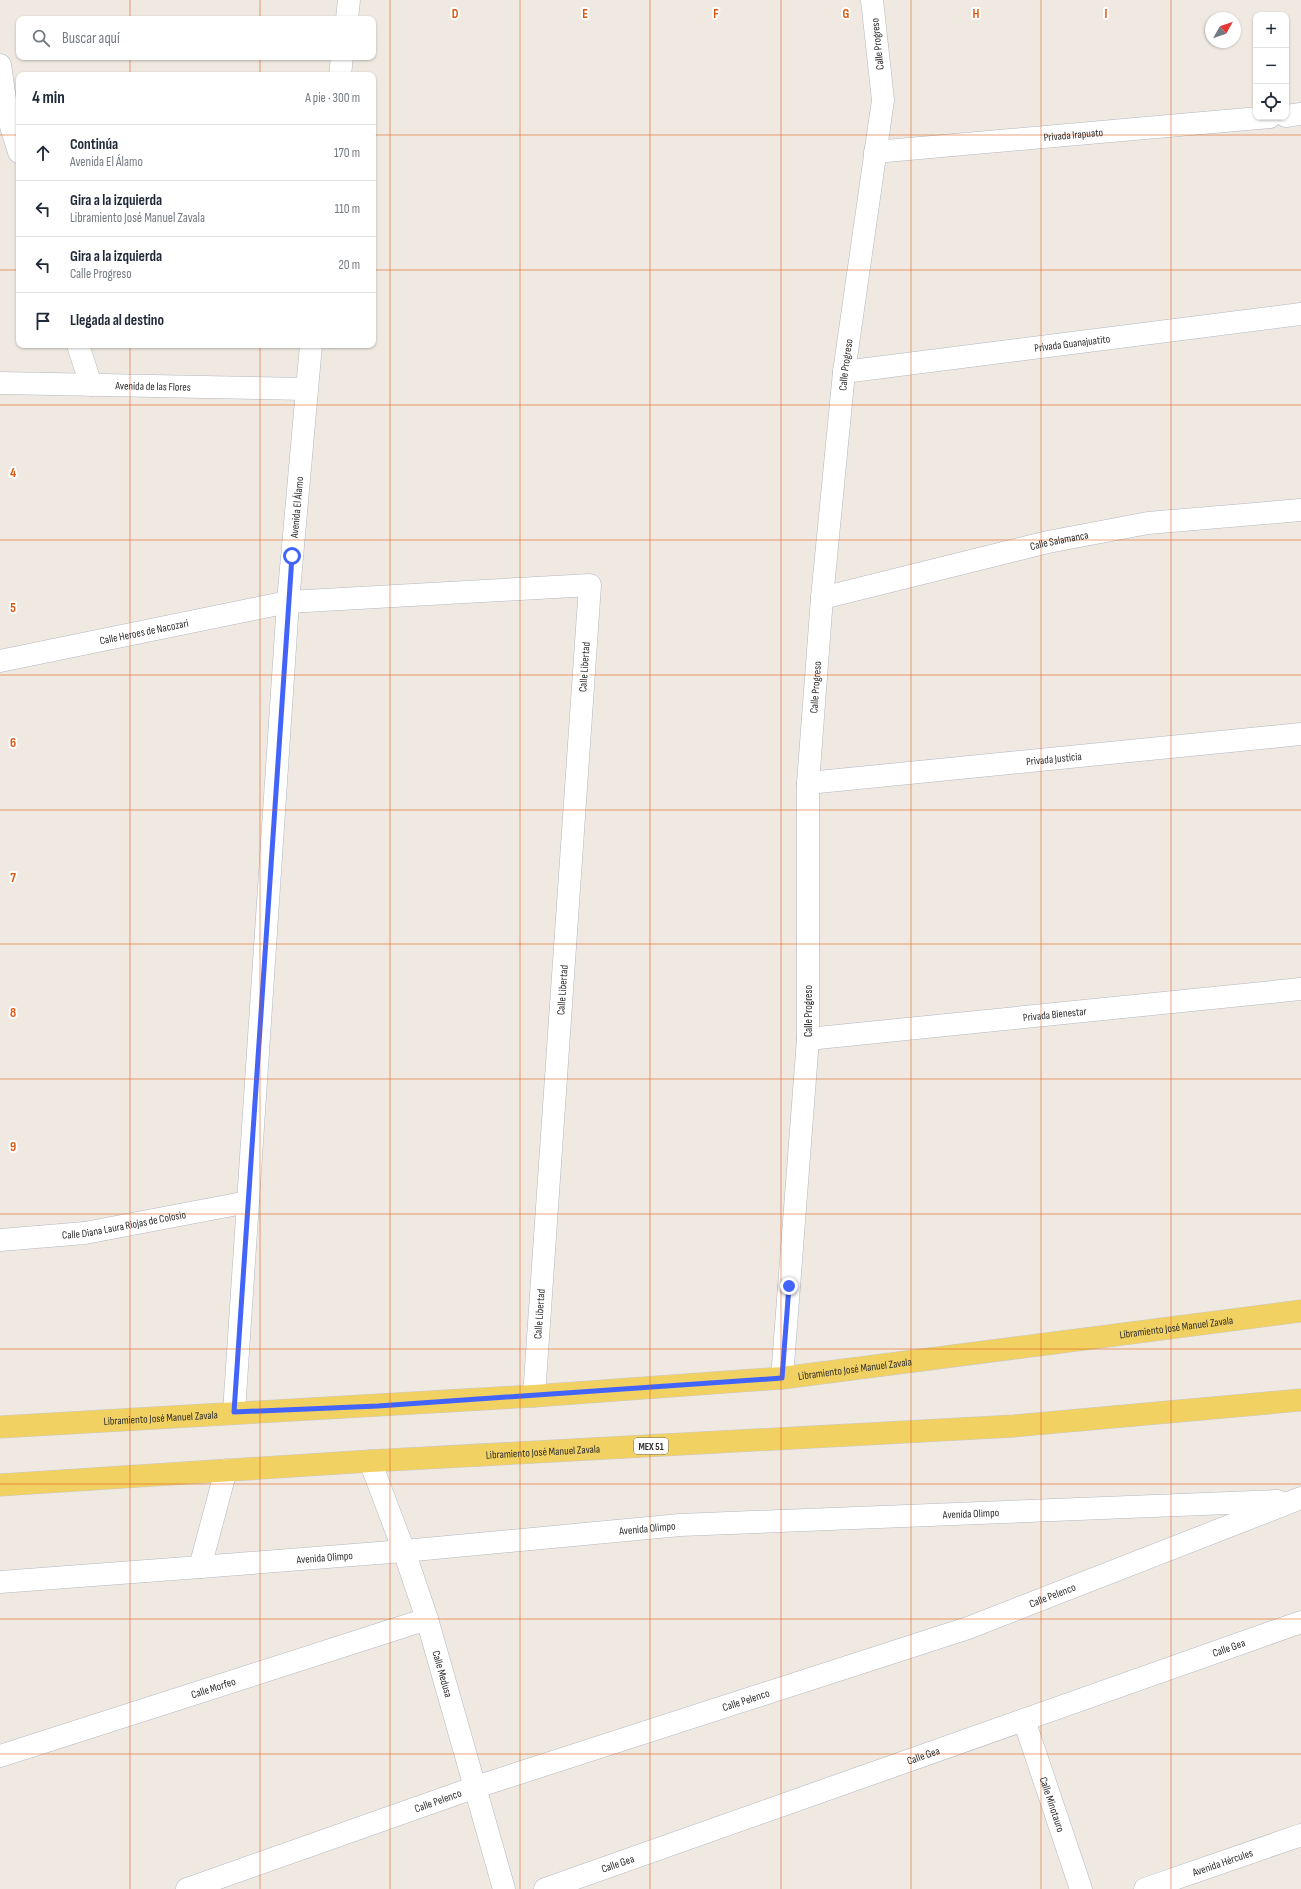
<!DOCTYPE html>
<html lang="es">
<head>
<meta charset="utf-8">
<style>
	:root { --surface:#fff; --page:#f6f6f7; --text:#1f2937; --muted:#747a83; --line:#e0e1e3 }
	body { margin:0; font-family:"Sofia Sans Condensed",sans-serif; background:var(--page); color:var(--text) }
	.controls { position:absolute; right:12px; top:12px; display:grid; overflow:hidden; border-radius:8px; box-shadow:0 1px 3px #0004 }
	.controls button { width:36px; height:36px; display:grid; place-items:center; padding:0; border:0; border-bottom:1px solid var(--line); background:var(--surface); color:var(--text); font:20px sans-serif }
	.compass { position:absolute; left:1205px; top:12px; width:36px; height:36px; border-radius:50%; background:var(--surface); box-shadow:0 1px 3px #0004; rotate:50deg }
	.stop { position:absolute; width:12px; height:12px; margin:-9px; border:3px solid #4264fb; border-radius:50%; background:#fff }
	.stop.end { background:#4264fb; border-color:#fff; box-shadow:0 1px 4px #0008 }
	.list { margin:0; padding:0; list-style:none }
	h2 { display:flex; justify-content:space-between; align-items:center; height:52px; margin:0; padding:0 16px; font-size:17px }
	h2 small { font-size:13px; font-weight:400; color:var(--muted) }
	.list li { display:grid; grid-template-columns:26px 1fr auto; gap:12px; align-items:center; box-sizing:border-box; height:56px; padding:0 16px; border-top:1px solid var(--line) }
	.list b { display:block; font-size:15px; white-space:nowrap }
	.list p { margin:0; font-size:13px; white-space:nowrap; color:var(--muted) }
	.list em { font-size:13px; font-style:normal; color:var(--muted) }
	.icon { flex:none; width:22px; height:22px; fill:none; stroke:currentColor; stroke-width:2; stroke-linecap:round; stroke-linejoin:round }
	.map { position:relative; flex:none; width:1301px; height:1889px; overflow:hidden }
	.search { position:absolute; background:var(--surface); box-shadow:0 1px 3px #0004; left:16px; top:16px; width:360px; height:44px; display:flex; align-items:center; gap:10px; box-sizing:border-box; padding:0 14px; border-radius:8px; color:var(--muted); font-size:15px }
	.panel { position:absolute; background:var(--surface); box-shadow:0 1px 3px #0004; left:16px; top:72px; width:360px; height:276px; border-radius:8px }
	.map>svg:first-child { display:block }
	.lines { fill:none; stroke-linecap:round; stroke-linejoin:round }
	.minor-casing { stroke:#b4b7c1; stroke-width:23 }
	.tertiary-casing { stroke:#b4b7c1; stroke-width:23 }
	.primary-casing { stroke:#c9c9c9; stroke-width:23 }
	.minor { stroke:#fff; stroke-width:22 }
	.tertiary { stroke:#fff; stroke-width:22 }
	.primary { stroke:#f2d163; stroke-width:22 }
	.route { stroke:#4264fb; stroke-width:5 }
	.grid { fill:none; stroke:#df570e; stroke-width:1; stroke-opacity:0.55 }
	.labels { text-anchor:middle; stroke-width:4; stroke-linejoin:round; paint-order:stroke }
	.shield { fill:#fff; stroke:#6d6d6d; stroke-width:1 }
	.shield-label { font-size:10px; font-weight:bold; fill:#2e2e2e }
	.street-label { font-size:11px; fill:#2e2e2e; stroke:#fff }
	.grid-label { font-size:13px; text-anchor:middle; font-weight:bold; fill:#df570e; stroke:#fff; stroke-width:4; stroke-linejoin:round; paint-order:stroke }
</style>
</head>
<body>
<div class="map">
<svg width="1301" height="1889" viewBox="0 0 1301 1889">
	<rect width="100%" height="100%" fill="#efe9e1"/>
	<g class="lines">
		<g class="minor-casing">
			<g id="minor">
				<path d="M347,19L349,0"/>
				<path d="M0,65L7,113L19,152"/>
				<path d="M340,75L342,57"/>
				<path d="M1286,116L1301,114"/>
				<path id="s1" d="M875,152L1270,117"/>
				<path d="M78,345L91,385"/>
				<path id="s2" d="M844,372L1301,314"/>
				<path id="s3" d="M0,383L306,389"/>
				<path id="s4" d="M822,598L1048,542L1148,523L1301,510"/>
				<path id="s5" d="M0,661L288,602L590,585L534,1396"/>
				<path id="s6" d="M808,783L1301,734"/>
				<path id="s7" d="M808,1039L1301,989"/>
				<path id="s8" d="M0,1240L85,1233L248,1202"/>
				<path id="s9" d="M782,1378L808,1039V783L822,598L844,372L883,100L872,0"/>
				<path id="s10" d="M234,1412L288,602L311,345"/>
				<path id="s11" d="M370,1461L404,1551L427,1619L504,1889"/>
				<path id="s12" d="M200,1567L404,1551L680,1525L1278,1501"/>
				<path id="s13" d="M1024,1720L1081,1889"/>
				<path id="s14" d="M0,1756L427,1619"/>
				<path id="s15" d="M187,1889L476,1787L968,1628L1301,1498"/>
				<path id="s16" d="M545,1889L1301,1622"/>
				<path id="s17" d="M1145,1889L1301,1835"/>
			</g>
		</g>
		<g class="tertiary-casing">
			<path id="tertiary" d="M0,1582L200,1567L226,1470"/>
		</g>
		<g class="primary-casing">
			<g id="primary">
				<path id="s18" d="M0,1427L534,1396L782,1378L1301,1311"/>
				<path id="s19" d="M0,1485L370,1461L1014,1426L1301,1400"/>
			</g>
		</g>
		<use href="#minor" class="minor"/>
		<use href="#tertiary" class="tertiary"/>
		<use href="#primary" class="primary"/>
	</g>
	<g class="lines">
		<path class="route" d="M292,556L234,1412L378,1406L782,1378L789,1286"/>
	</g>
	<path class="grid" d="M130,0V19M260,0V19M390,0V1889M520,0V1889M650,0V1889M781,0V1889M911,0V1889M1041,0V1889M1171,0V1889M130,57V75M260,57V75M0,135H19M373,135H1301M0,270H19M373,270H1301M130,345V1889M260,345V1889M0,405H1301M0,540H1301M0,675H1301M0,810H1301M0,944H1301M0,1079H1301M0,1214H1301M0,1349H1301M0,1484H1301M0,1619H1301M0,1754H1301"/>
	<g class="labels">
		<rect class="shield" x="634" y="1438" width="34" height="16" rx="3"/>
		<g class="shield-label">
			<text x="651" y="1450">MEX 51</text>
		</g>
		<g class="street-label">
			<text transform="translate(877 44) rotate(-96)" y="4">Calle Progreso</text>
			<text dy="4" stroke="none"><textPath href="#s1" startOffset="199">Privada Irapuato</textPath></text>
			<text dy="4" stroke="none"><textPath href="#s2" startOffset="230">Privada Guanajuatito</textPath></text>
			<text dy="4" stroke="none"><textPath href="#s9" startOffset="1016">Calle Progreso</textPath></text>
			<text dy="4" stroke="none"><textPath href="#s3" startOffset="153">Avenida de las Flores</textPath></text>
			<text dy="4" stroke="none"><textPath href="#s10" startOffset="907">Avenida El Álamo</textPath></text>
			<text dy="4" stroke="none"><textPath href="#s4" startOffset="244">Calle Salamanca</textPath></text>
			<text dy="4" stroke="none"><textPath href="#s5" startOffset="147">Calle Heroes de Nacozari</textPath></text>
			<text transform="translate(584 667) rotate(-86)" y="4">Calle Libertad</text>
			<text dy="4" stroke="none"><textPath href="#s9" startOffset="692">Calle Progreso</textPath></text>
			<text dy="4" stroke="none"><textPath href="#s6" startOffset="247">Privada Justicia</textPath></text>
			<text transform="translate(562 990) rotate(-86)" y="4">Calle Libertad</text>
			<text transform="translate(808 1011) rotate(-90)" y="4">Calle Progreso</text>
			<text dy="4" stroke="none"><textPath href="#s7" startOffset="248">Privada Bienestar</textPath></text>
			<text dy="4" stroke="none"><textPath href="#s8" startOffset="125">Calle Diana Laura Riojas de Colosio</textPath></text>
			<text transform="translate(539 1314) rotate(-86)" y="4">Calle Libertad</text>
			<text dy="4" stroke="none"><textPath href="#s18" startOffset="1181">Libramiento José Manuel Zavala</textPath></text>
			<text dy="4" stroke="none"><textPath href="#s18" startOffset="857">Libramiento José Manuel Zavala</textPath></text>
			<text dy="4" stroke="none"><textPath href="#s18" startOffset="161">Libramiento José Manuel Zavala</textPath></text>
			<text dy="4" stroke="none"><textPath href="#s19" startOffset="544">Libramiento José Manuel Zavala</textPath></text>
			<text dy="4" stroke="none"><textPath href="#s12" startOffset="773">Avenida Olimpo</textPath></text>
			<text dy="4" stroke="none"><textPath href="#s12" startOffset="449">Avenida Olimpo</textPath></text>
			<text dy="4" stroke="none"><textPath href="#s12" startOffset="125">Avenida Olimpo</textPath></text>
			<text dy="4" stroke="none"><textPath href="#s15" startOffset="914">Calle Pelenco</textPath></text>
			<text dy="4" stroke="none"><textPath href="#s16" startOffset="725">Calle Gea</textPath></text>
			<text dy="4" stroke="none"><textPath href="#s11" startOffset="225">Calle Medusa</textPath></text>
			<text dy="4" stroke="none"><textPath href="#s14" startOffset="224">Calle Morfeo</textPath></text>
			<text dy="4" stroke="none"><textPath href="#s15" startOffset="590">Calle Pelenco</textPath></text>
			<text dy="4" stroke="none"><textPath href="#s16" startOffset="401">Calle Gea</textPath></text>
			<text dy="4" stroke="none"><textPath href="#s15" startOffset="266">Calle Pelenco</textPath></text>
			<text dy="4" stroke="none"><textPath href="#s13" startOffset="89">Calle Minotauro</textPath></text>
			<text dy="4" stroke="none"><textPath href="#s17" startOffset="82">Avenida Hércules</textPath></text>
			<text dy="4" stroke="none"><textPath href="#s16" startOffset="77">Calle Gea</textPath></text>
		</g>
	</g>
	<g class="grid-label">
		<text x="455" y="18">D</text>
		<text x="585" y="18">E</text>
		<text x="716" y="18">F</text>
		<text x="846" y="18">G</text>
		<text x="976" y="18">H</text>
		<text x="1106" y="18">I</text>
		<text x="13" y="477">4</text>
		<text x="13" y="612">5</text>
		<text x="13" y="747">6</text>
		<text x="13" y="882">7</text>
		<text x="13" y="1017">8</text>
		<text x="13" y="1151">9</text>
	</g>
</svg>
<div class="controls">
<button>+</button>
<button>−</button>
<button><svg class="icon" aria-label="locate" viewBox="0 0 24 24"><circle cx="12" cy="12" r="6"/><path d="M12 2v4M12 18v4M2 12h4M18 12h4"/></svg></button>
</div>
<svg class="compass" viewBox="-18 -18 36 36"><path d="M0-13l5 13h-10z" fill="#e53935"/><path d="M0 13l5-13h-10z" fill="#747a83"/></svg>
<div class="stop" style="left:292px;top:556px"></div>
<div class="stop end" style="left:789px;top:1286px"></div>
<div class="search"><svg class="icon" aria-label="search" viewBox="0 0 24 24"><circle cx="10" cy="10" r="6"/><path d="M15 15l6 6"/></svg>Buscar aquí</div>
<section class="panel">
<h2>4 min<small>A pie · 300 m</small></h2>
<ul class="list">
<li><svg class="icon" aria-label="ahead" viewBox="0 0 24 24"><path d="M12 20V5M6 11l6-6 6 6"/></svg><div><b>Continúa</b><p>Avenida El Álamo</p></div><em>170 m</em></li>
<li><svg class="icon" aria-label="left" viewBox="0 0 24 24"><path d="M17 20v-9H6M10 6l-5 5 5 5"/></svg><div><b>Gira a la izquierda</b><p>Libramiento José Manuel Zavala</p></div><em>110 m</em></li>
<li><svg class="icon" aria-label="left" viewBox="0 0 24 24"><path d="M17 20v-9H6M10 6l-5 5 5 5"/></svg><div><b>Gira a la izquierda</b><p>Calle Progreso</p></div><em>20 m</em></li>
<li><svg class="icon" aria-label="arrive" viewBox="0 0 24 24"><path d="M6 21V4h12l-3 4 3 4H6"/></svg><div><b>Llegada al destino</b></div></li>
</ul>
</section>
</div>
</body>
</html>
